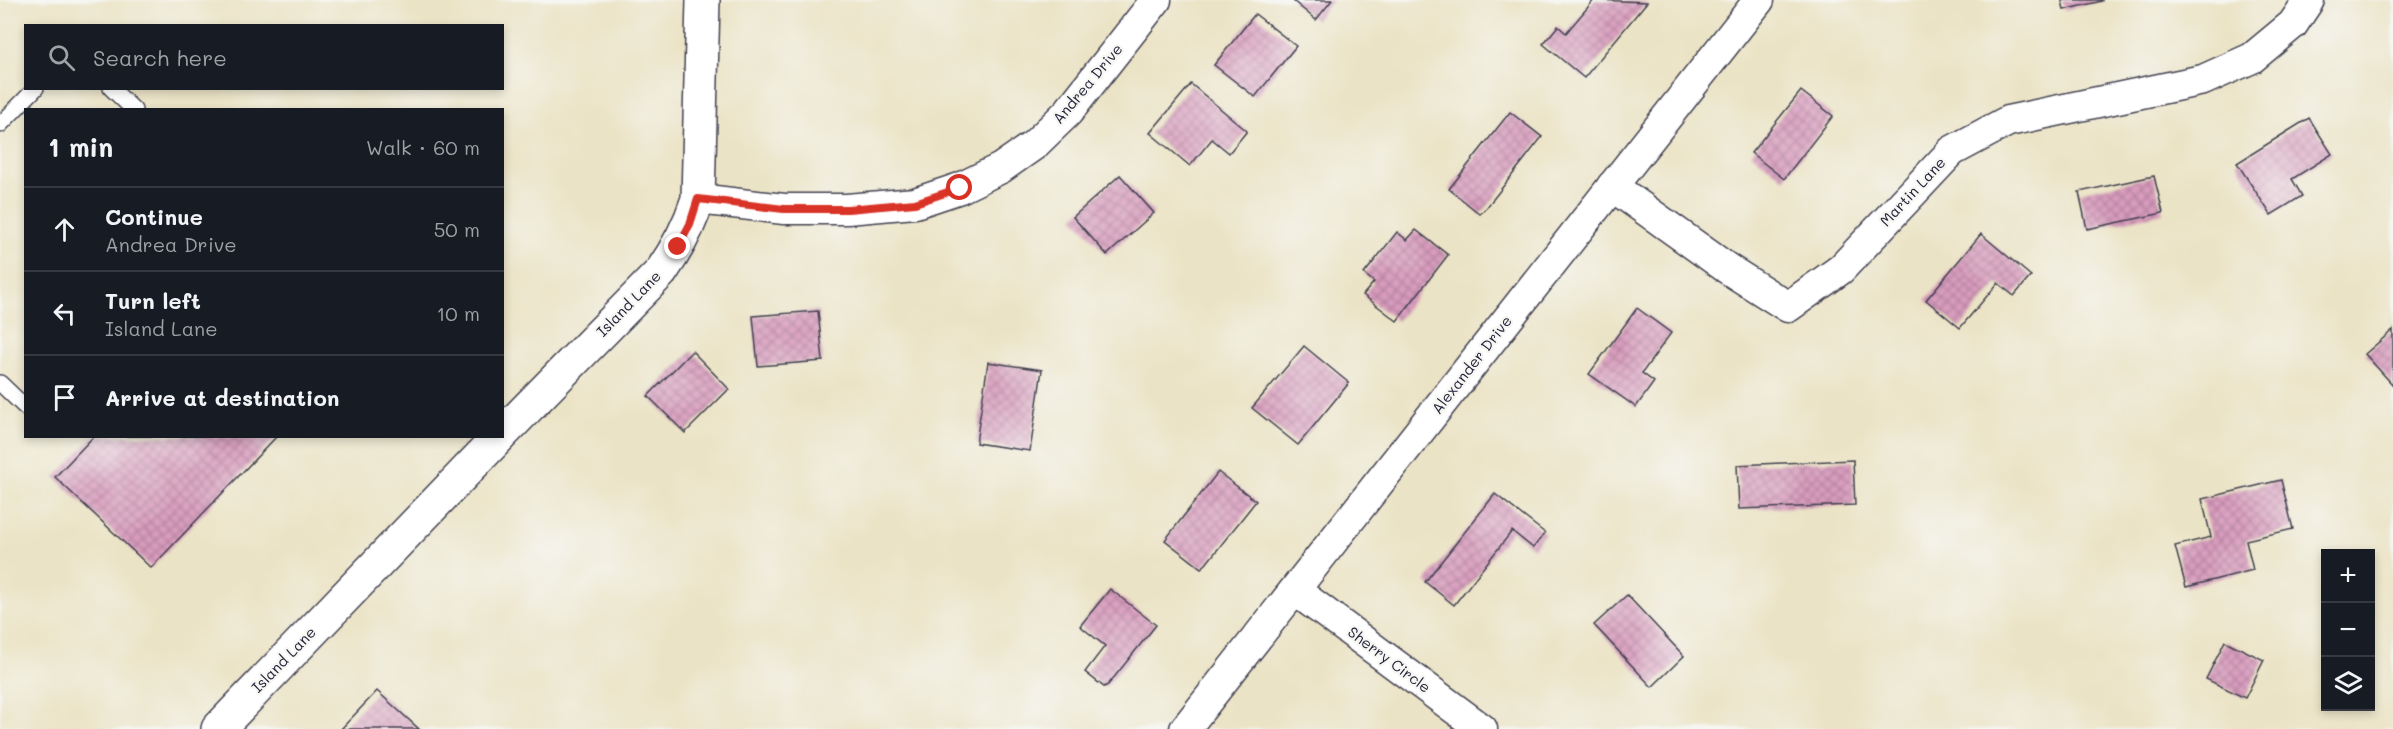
<!DOCTYPE html>
<html lang="en">
<head>
<meta charset="utf-8">
<style>
	:root { --surface:#171b24; --page:#20242c; --text:#f1f3f6; --muted:#9ea1a6; --line:#363941 }
	body { margin:0; font-family:Mali,sans-serif; background:var(--page); color:var(--text) }
	.controls { position:absolute; right:18px; bottom:18px; display:grid; overflow:hidden; border-radius:0px; box-shadow:0 3px 9px #0003 }
	.controls button { width:54px; height:54px; display:grid; place-items:center; padding:0; border:0; border-bottom:2px solid var(--line); background:var(--surface); color:var(--text); font:30px sans-serif }
	.stop { position:absolute; width:18px; height:18px; margin:-14px; border:4px solid #d93025; border-radius:50%; background:#fff }
	.stop.end { background:#d93025; border-color:#fff; box-shadow:0 2px 6px #0008 }
	.list { margin:0; padding:0; list-style:none }
	h2 { display:flex; justify-content:space-between; align-items:center; height:78px; margin:0; padding:0 24px; font-size:26px }
	h2 small { font-size:20px; font-weight:400; color:var(--muted) }
	.list li { display:grid; grid-template-columns:39px 1fr auto; gap:18px; align-items:center; box-sizing:border-box; height:84px; padding:0 24px; border-top:2px solid var(--line) }
	.list b { display:block; font-size:22px; white-space:nowrap }
	.list p { margin:0; font-size:20px; white-space:nowrap; color:var(--muted) }
	.list em { font-size:20px; font-style:normal; color:var(--muted) }
	.icon { flex:none; width:33px; height:33px; fill:none; stroke:currentColor; stroke-width:2; stroke-linecap:round; stroke-linejoin:round }
	.map { position:relative; flex:none; width:2393px; height:729px; overflow:hidden }
	.search { position:absolute; background:var(--surface); box-shadow:0 3px 9px #0003; left:24px; top:24px; width:480px; height:66px; display:flex; align-items:center; gap:15px; box-sizing:border-box; padding:0 21px; border-radius:0px; color:var(--muted); font-size:22px }
	.panel { position:absolute; background:var(--surface); box-shadow:0 3px 9px #0003; left:24px; top:108px; width:480px; height:330px; border-radius:0px }
	.map>svg:first-child { display:block }
	.building { fill:url(#building-cross-hatch) }
	.lines { fill:none; stroke-linecap:round; stroke-linejoin:round }
	.service-casing { stroke:#403f50; stroke-width:18 }
	.minor-casing { stroke:#403f50; stroke-width:33 }
	.tertiary-casing { stroke:#403f50; stroke-width:36 }
	.service { stroke:#fff; stroke-width:15 }
	.minor { stroke:#fff; stroke-width:30 }
	.tertiary { stroke:#fff; stroke-width:33 }
	.route { stroke:#d93025; stroke-width:8 }
	.labels { text-anchor:middle; stroke-width:4.5; stroke-linejoin:round; paint-order:stroke }
	.street-label { font-size:15px; fill:#22223b; stroke:#f6f6f2 }
</style>
</head>
<body>
<div class="map">
<svg width="2393" height="729" viewBox="0 0 2393 729">
	<defs>
		<pattern id="building-cross-hatch" width="8" height="8" patternUnits="userSpaceOnUse" patternTransform="scale(1.5)"><rect width="8" height="8" fill="#d99cbe"/><path d="M0 0l8 8M0 8l8-8" fill="none" stroke="#b07f9c"/></pattern>
	</defs>
	<rect width="100%" height="100%" fill="#f6f6f2"/>
	<filter id="ink" filterUnits="userSpaceOnUse"><feTurbulence type="fractalNoise" baseFrequency=".0167" numOctaves="2"/><feDisplacementMap in="SourceGraphic" scale="12" xChannelSelector="R" yChannelSelector="G"/><feConvolveMatrix kernelMatrix="1 2 1 2 8 2 1 2 1" color-interpolation-filters="sRGB"/></filter>
	<filter id="wash" filterUnits="userSpaceOnUse"><feTurbulence type="fractalNoise" baseFrequency=".008" numOctaves="4" result="noise"/><feDisplacementMap in="SourceGraphic" scale="24" xChannelSelector="R" yChannelSelector="G"/><feGaussianBlur stdDeviation="1.35" result="paint"/><feColorMatrix in="noise" values="0 0 0 0 0 0 0 0 0 0 0 0 0 0 0 0 0 1.4 0 .05"/><feComposite in="paint" operator="in"/></filter>
	<g filter="url(#wash)">
		<rect width="100%" height="100%" fill="#ebe3c5"/>
		<g id="blocks">
			<g class="building">
				<path d="M1292,0H1332L1316,20Z"/>
				<path d="M1594,0L1647,2L1584,78L1543,44L1558,26L1566,33Z"/>
				<path d="M2062,0H2102V1L2064,10Z"/>
				<path d="M1255,14L1296,46L1255,97L1214,65Z"/>
				<path d="M1191,84L1247,131L1229,153L1212,139L1190,166L1150,133Z"/>
				<path d="M1801,91L1833,116L1784,179L1751,153Z"/>
				<path d="M1510,112L1542,137L1487,207L1480,214L1449,189Z"/>
				<path d="M2309,118L2332,154L2292,179L2302,196L2271,215L2237,163Z"/>
				<path d="M1120,175L1154,213L1107,255L1073,217Z"/>
				<path d="M2154,176L2163,213L2087,229L2079,192Z"/>
				<path d="M1416,230L1448,255L1397,321L1363,295L1374,282L1364,274L1397,232L1407,240Z"/>
				<path d="M1981,234L2031,276L2014,296L1998,283L1960,328L1926,300Z"/>
				<path d="M1637,308L1671,333L1642,373L1654,382L1636,407L1589,374Z"/>
				<path d="M818,311L823,361L758,366L753,316Z"/>
				<path d="M2393,330V385L2365,354Z"/>
				<path d="M1304,346L1349,383L1298,445L1252,408Z"/>
				<path d="M692,351L729,389L685,433L648,396Z"/>
				<path d="M988,362L1042,370L1030,451L976,443Z"/>
				<path d="M94,436H277L151,568L55,477Z"/>
				<path d="M1853,460L1855,505L1739,509L1737,465Z"/>
				<path d="M1218,472L1256,501L1206,564L1201,568L1165,540Z"/>
				<path d="M2281,480L2293,529L2246,540L2253,570L2186,587L2175,546L2211,537L2202,499Z"/>
				<path d="M1495,494L1545,533L1533,548L1512,531L1454,605L1425,582Z"/>
				<path d="M1110,589L1156,625L1108,685L1104,687L1085,672L1105,646L1080,626Z"/>
				<path d="M1627,595L1684,656L1652,687L1594,625Z"/>
				<path d="M2225,641L2264,660L2245,698L2206,679Z"/>
				<path d="M377,691L419,729H341Z"/>
			</g>
		</g>
	</g>
	<g filter="url(#ink)">
		<use href="#blocks" fill-opacity="0" stroke="#403f50" stroke-width="1.5"/>
		<g class="lines">
			<g class="service-casing">
				<g id="service">
					<path d="M111,88L134,110"/>
					<path d="M0,125L36,88"/>
					<path d="M0,383L26,408"/>
				</g>
			</g>
			<g class="minor-casing">
				<g id="minor">
					<path d="M1612,186L1728,269L1788,307L1841,269L1952,151L2008,121L2203,80L2252,58L2293,24L2309,0"/>
					<path d="M698,199L784,209H847L915,203L960,188L1001,168L1034,145L1068,112L1156,0"/>
					<path d="M1296,591L1482,729"/>
					<path d="M1185,729L1759,0"/>
				</g>
			</g>
			<g class="tertiary-casing">
				<g id="tertiary">
					<path d="M502,434L661,272C678,248 689,227 698,199L703,0"/>
					<path d="M218,729L500,436"/>
				</g>
			</g>
			<use href="#service" class="service"/>
			<use href="#minor" class="minor"/>
			<use href="#tertiary" class="tertiary"/>
		</g>
	</g>
	<g class="lines" filter="url(#ink)">
		<path class="route" d="M678,247L690,224L698,199L784,209H848L915,203L960,188"/>
	</g>
	<g class="labels">
		<g class="street-label">
			<text transform="translate(1088 84) rotate(-50)" y="5">Andrea Drive</text>
			<text transform="translate(1913 192) rotate(-47)" y="5">Martin Lane</text>
			<text transform="translate(629 304) rotate(-46)" y="5">Island Lane</text>
			<text transform="translate(1472 365) rotate(-52)" y="5">Alexander Drive</text>
			<text transform="translate(284 660) rotate(-46)" y="5">Island Lane</text>
			<text transform="translate(1389 660) rotate(37)" y="5">Sherry Circle</text>
		</g>
	</g>
</svg>
<div class="controls">
<button>+</button>
<button>−</button>
<button><svg class="icon" aria-label="layers" viewBox="0 0 24 24"><path d="M12 4l9 5-9 5-9-5zM3 14l9 5 9-5"/></svg></button>
</div>
<div class="stop" style="left:960px;top:188px"></div>
<div class="stop end" style="left:678px;top:247px"></div>
<div class="search"><svg class="icon" aria-label="search" viewBox="0 0 24 24"><circle cx="10" cy="10" r="6"/><path d="M15 15l6 6"/></svg>Search here</div>
<section class="panel">
<h2>1 min<small>Walk · 60 m</small></h2>
<ul class="list">
<li><svg class="icon" aria-label="ahead" viewBox="0 0 24 24"><path d="M12 20V5M6 11l6-6 6 6"/></svg><div><b>Continue</b><p>Andrea Drive</p></div><em>50 m</em></li>
<li><svg class="icon" aria-label="left" viewBox="0 0 24 24"><path d="M17 20v-9H6M10 6l-5 5 5 5"/></svg><div><b>Turn left</b><p>Island Lane</p></div><em>10 m</em></li>
<li><svg class="icon" aria-label="arrive" viewBox="0 0 24 24"><path d="M6 21V4h12l-3 4 3 4H6"/></svg><div><b>Arrive at destination</b></div></li>
</ul>
</section>
</div>
</body>
</html>
